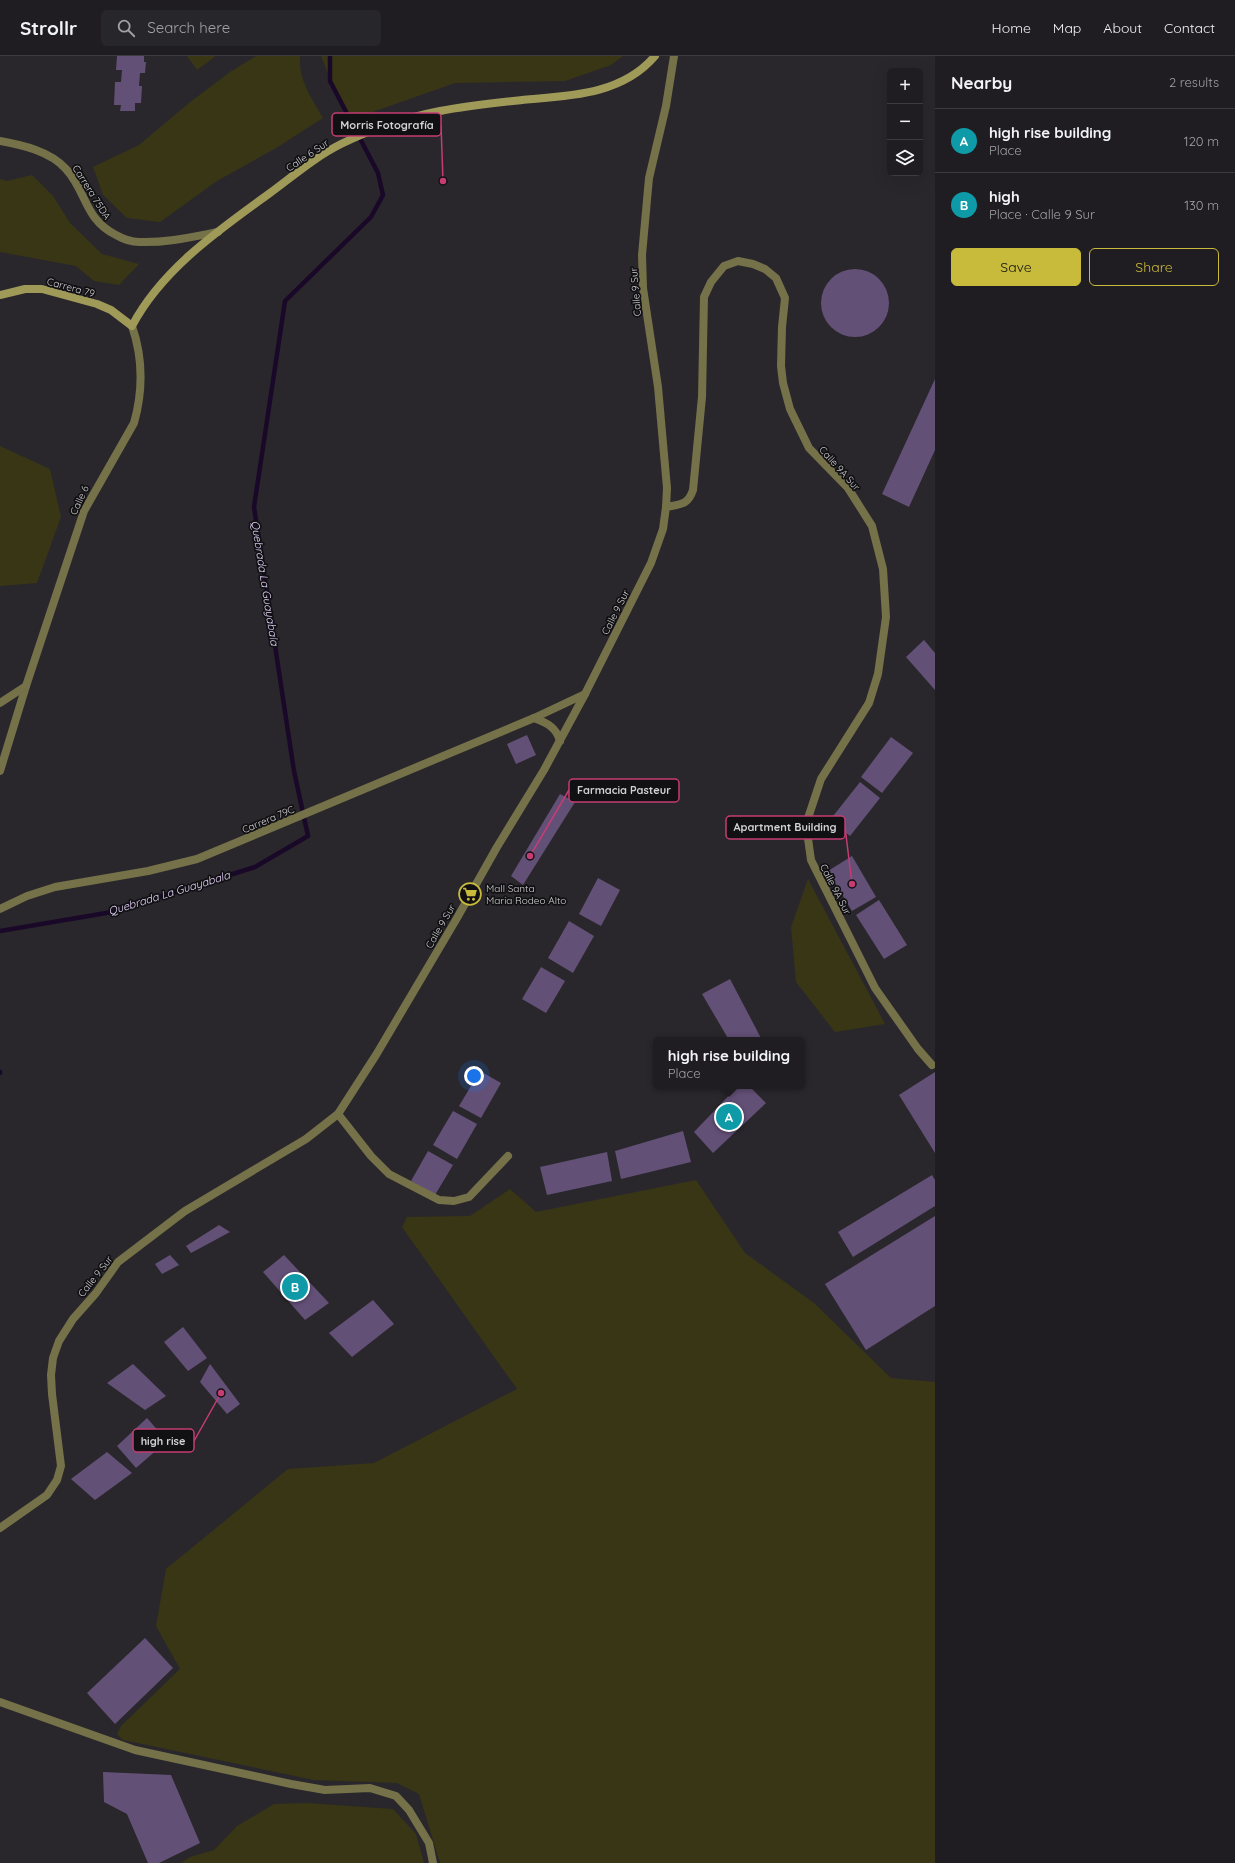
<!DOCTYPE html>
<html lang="en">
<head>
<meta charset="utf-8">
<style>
	:root { --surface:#1f1d21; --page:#27262a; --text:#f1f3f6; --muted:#a1a2a5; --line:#3c3b3f; --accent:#c8bb3b }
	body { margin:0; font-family:Quicksand,sans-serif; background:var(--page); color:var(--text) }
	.controls { position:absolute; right:12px; top:12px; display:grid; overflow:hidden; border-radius:6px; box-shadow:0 4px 16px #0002 }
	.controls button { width:36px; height:36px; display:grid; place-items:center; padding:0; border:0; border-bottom:1px solid var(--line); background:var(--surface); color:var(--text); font:20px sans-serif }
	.you { position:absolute; left:474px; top:1020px; width:14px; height:14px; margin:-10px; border:3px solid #fff; border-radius:50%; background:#1a73e8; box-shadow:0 0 0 6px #1a73e833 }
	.badge { display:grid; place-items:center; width:26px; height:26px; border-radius:50%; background:var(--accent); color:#fff; font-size:13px; font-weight:700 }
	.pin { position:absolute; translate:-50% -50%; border:2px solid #fff; box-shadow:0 1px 4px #0006 }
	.popup { position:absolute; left:653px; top:981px; width:152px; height:52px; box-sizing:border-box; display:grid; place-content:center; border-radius:6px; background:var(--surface); filter:drop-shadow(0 1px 3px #0005); font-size:13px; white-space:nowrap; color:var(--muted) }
	.popup b { font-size:15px; color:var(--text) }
	.popup::after { content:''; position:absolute; left:50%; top:100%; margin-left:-8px; border:8px solid transparent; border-top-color:var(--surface) }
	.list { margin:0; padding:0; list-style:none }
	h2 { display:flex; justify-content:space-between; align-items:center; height:52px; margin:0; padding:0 16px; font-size:17px }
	h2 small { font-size:13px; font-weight:400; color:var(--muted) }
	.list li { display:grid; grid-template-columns:26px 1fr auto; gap:12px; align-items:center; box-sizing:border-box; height:64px; padding:0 16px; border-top:1px solid var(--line) }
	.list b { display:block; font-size:15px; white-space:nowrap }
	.list p { margin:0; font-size:13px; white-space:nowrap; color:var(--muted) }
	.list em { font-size:13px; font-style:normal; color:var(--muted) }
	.actions { display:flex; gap:8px; padding:12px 16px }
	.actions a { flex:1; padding:9px 0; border:1px solid var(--accent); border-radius:6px; text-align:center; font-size:14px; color:var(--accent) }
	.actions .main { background:var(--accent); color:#111 }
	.icon { flex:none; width:22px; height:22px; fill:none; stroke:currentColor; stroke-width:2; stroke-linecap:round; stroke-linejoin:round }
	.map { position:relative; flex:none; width:935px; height:1807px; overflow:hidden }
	header { display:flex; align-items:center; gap:24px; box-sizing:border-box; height:56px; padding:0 20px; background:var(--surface); border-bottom:1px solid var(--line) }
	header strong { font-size:19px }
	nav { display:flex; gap:22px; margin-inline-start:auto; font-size:14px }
	.search { width:280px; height:36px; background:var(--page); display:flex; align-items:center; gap:10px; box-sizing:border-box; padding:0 14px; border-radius:6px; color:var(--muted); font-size:15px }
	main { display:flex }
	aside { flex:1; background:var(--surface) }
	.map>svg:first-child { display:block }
	.green { fill:#393615 }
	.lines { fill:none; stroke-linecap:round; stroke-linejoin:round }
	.stream { stroke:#1a0829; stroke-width:4.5 }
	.building { fill:#635077 }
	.minor { stroke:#757149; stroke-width:8 }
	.tertiary { stroke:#757149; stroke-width:8 }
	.secondary { stroke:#a09a59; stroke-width:8 }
	.labels { text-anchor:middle; stroke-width:3.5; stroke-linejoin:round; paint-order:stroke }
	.street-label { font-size:10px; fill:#d2d1d4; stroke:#111013 }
	.poi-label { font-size:10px; fill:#d2d1d4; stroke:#111013; text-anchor:start }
	.water-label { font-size:11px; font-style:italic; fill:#e6d3fb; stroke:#111013 }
	.leader { fill:none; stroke:#c53d73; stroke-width:1.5 }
	.callout-dot { fill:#c53d73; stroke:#111013; stroke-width:1.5 }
	.callout { fill:#111013; stroke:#c53d73; stroke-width:1.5 }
	.callout-label { font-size:11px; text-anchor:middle; font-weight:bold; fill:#d2d1d4 }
</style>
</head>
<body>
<header>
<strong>Strollr</strong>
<div class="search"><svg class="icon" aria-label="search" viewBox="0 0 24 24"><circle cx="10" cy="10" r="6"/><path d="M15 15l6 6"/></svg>Search here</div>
<nav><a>Home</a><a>Map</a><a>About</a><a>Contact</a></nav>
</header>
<main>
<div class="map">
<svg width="935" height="1807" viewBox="0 0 935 1807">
	<rect width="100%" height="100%" fill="#29272c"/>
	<g class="green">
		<path d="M187,0H216L197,14Z"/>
		<path d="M256,0H300C298,23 312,43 323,62L276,92L217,125L160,166L127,162L103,139L93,111L139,89L189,47L230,16Z"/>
		<path d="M321,0H623L611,9L565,25L455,27L347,65Z"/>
		<path d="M32,119L53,140L70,167L102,198L139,208L119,229L94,225L76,210L0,196V123L7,125Z"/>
		<path d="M0,390L50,413L61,461L37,527L0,530Z"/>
		<path d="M808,823L885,968L835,976L796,926L791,871Z"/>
		<path d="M696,1124L745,1197L814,1247L891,1322L935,1326V1807H440L419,1738L397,1727L314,1724L123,1684L117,1678L121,1670L180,1613L156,1570L166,1513L288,1413L374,1407L517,1333L402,1171L407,1161L470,1160L510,1133L536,1156Z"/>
		<path d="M307,1747L393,1753L416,1778L424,1807H181L190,1801L214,1794L237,1770L274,1748Z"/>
	</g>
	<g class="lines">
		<g class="stream">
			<path d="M0,875L112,856L255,811L308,780L294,715L254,451L285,245L371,161L383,139L378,117L330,25V0"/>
			<path d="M0,1016V1017"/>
		</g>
	</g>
	<g class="building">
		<path d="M117,0H144V6H146L145,17H140L139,30H142L141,47H135V55H120L121,49H114L115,26H121L122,14H116Z"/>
		<circle cx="855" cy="247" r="34"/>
		<path d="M935,323V394L909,451L882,438Z"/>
		<path d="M924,584L935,597V634L906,601Z"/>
		<path d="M527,679L536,699L516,708L507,688Z"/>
		<path d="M891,681L913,697L882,737L861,721Z"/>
		<path d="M860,726L880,742L850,780L830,764Z"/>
		<path d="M560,738L575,746L523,829L511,820Z"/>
		<path d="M852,800L876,841L852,855L828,815Z"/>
		<path d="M598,822L620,834L601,870L579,858Z"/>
		<path d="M879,844L907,889L884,903L856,859Z"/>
		<path d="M569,865L594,880L573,917L548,902Z"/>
		<path d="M541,911L565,925L546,957L522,943Z"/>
		<path d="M730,923L762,984H729L702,938Z"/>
		<path d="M480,1015L501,1027L481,1062L459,1050Z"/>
		<path d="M935,1016V1097L899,1039Z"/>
		<path d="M738,1030H749L766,1047L713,1097L694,1076Z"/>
		<path d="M453,1055L477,1068L457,1103L433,1089Z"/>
		<path d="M683,1075L691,1106L621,1123L615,1095Z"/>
		<path d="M428,1095L453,1109L435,1139L411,1125Z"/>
		<path d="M607,1096L612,1125L547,1139L540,1111Z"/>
		<path d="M932,1119L935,1124V1150L853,1201L838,1176Z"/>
		<path d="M935,1160V1250L866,1294L825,1228Z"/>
		<path d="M219,1169L230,1176L191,1197L186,1190Z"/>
		<path d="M170,1199L179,1209L162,1218L155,1208Z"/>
		<path d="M284,1199L329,1247L305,1264L263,1216Z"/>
		<path d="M373,1244L394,1268L352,1301L329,1277Z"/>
		<path d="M183,1271L207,1302L188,1315L164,1286Z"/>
		<path d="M133,1308L166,1340L145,1354L107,1327Z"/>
		<path d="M210,1308L240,1348L227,1358L200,1326Z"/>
		<path d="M147,1362L167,1385L136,1412L117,1390Z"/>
		<path d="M107,1396L132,1417L95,1444L71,1423Z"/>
		<path d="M145,1582L173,1612L115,1668L87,1637Z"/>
		<path d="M103,1716L171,1719L200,1787L159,1807H148L127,1758L104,1746Z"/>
	</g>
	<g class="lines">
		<g class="minor">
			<path d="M0,85C22,89 50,95 66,113C87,136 84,163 116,179C123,183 132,186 139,186C166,187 192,181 218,176"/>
			<path d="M666,451C681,448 688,449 693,434L702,341L704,241L711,226L724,210L738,205L753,208L765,213L776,222L785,242L782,271L781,310L783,327L790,353L809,392L848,432L872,470L883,513L886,561L878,618L869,647L821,723L806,768L811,804L875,932L918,993L932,1009"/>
			<path d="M534,662C547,667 556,671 560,685"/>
			<path d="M0,715L26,630"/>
			<path d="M0,853L27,840L55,831L148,815L197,803L534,662L585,638"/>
			<path d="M338,1058L371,1100L389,1118L439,1144L454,1145L469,1141L508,1100"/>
			<path d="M0,1472L47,1439L57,1424L61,1410L52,1338L51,1319L53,1302L59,1285L73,1263L96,1237L118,1206L185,1155L306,1083L338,1058L376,999L457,862L497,791L544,714L585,638L651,507L663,473L666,451L667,432L658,331L643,232L642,199L649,122L666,50L674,0"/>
			<path d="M0,1646L135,1694L291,1728L325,1734L370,1732L396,1740L409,1754L429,1787L433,1807"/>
		</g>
		<path class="tertiary" d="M0,647L26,630L84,455L134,367C143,335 143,302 132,270"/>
		<path class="secondary" d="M0,239L25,233H42L97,248L111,254L132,270C162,213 219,174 270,137C293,120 315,101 341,88C369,74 409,61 440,55C467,50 495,47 522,44C569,40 622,39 655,0"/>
	</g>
	<defs>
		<g id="supermarket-ring" transform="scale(1.15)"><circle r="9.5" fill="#111013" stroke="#c8bb3b" stroke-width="1.5"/><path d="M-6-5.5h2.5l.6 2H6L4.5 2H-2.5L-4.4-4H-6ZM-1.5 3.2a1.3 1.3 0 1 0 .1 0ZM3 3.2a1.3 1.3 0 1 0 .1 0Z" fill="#c8bb3b"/></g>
	</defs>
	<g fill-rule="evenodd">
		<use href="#supermarket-ring" x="470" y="838"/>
	</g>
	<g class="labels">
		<g class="street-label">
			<text transform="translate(307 99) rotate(-34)" y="4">Calle 6 Sur</text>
			<text transform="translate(92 136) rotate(58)" y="4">Carrera 75DA</text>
			<text transform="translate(71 231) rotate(15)" y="4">Carrera 79</text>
			<text transform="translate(635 236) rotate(-95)" y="4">Calle 9 Sur</text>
			<text transform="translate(840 412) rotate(48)" y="4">Calle 9A Sur</text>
			<text transform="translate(79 444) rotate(-65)" y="4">Calle 6</text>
			<text transform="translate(615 556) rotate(-63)" y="4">Calle 9 Sur</text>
			<text transform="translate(268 763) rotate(-23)" y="4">Carrera 79C</text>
			<text transform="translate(836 833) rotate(63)" y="4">Calle 9A Sur</text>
			<text transform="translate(440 870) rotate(-60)" y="4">Calle 9 Sur</text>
			<text transform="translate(95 1220) rotate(-52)" y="4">Calle 9 Sur</text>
		</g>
		<g class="poi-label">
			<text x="486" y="836">Mall Santa<tspan x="486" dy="12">Maria Rodeo Alto</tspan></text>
		</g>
		<g class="water-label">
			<text transform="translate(265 527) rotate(81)" y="4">Quebrada La Guayabala</text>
			<text transform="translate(169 837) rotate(-17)" y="4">Quebrada La Guayabala</text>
		</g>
	</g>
	<path class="leader" d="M443 125L441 69M530 800L569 734M852 828L845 771M221 1337L194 1385"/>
	<g class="callout-dot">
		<circle cx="443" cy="125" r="4"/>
		<circle cx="530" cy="800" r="4"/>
		<circle cx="852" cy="828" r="4"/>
		<circle cx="221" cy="1337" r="4"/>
	</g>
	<g class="callout">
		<rect x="332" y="57" width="109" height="23" rx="4"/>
		<rect x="569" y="723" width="110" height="23" rx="4"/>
		<rect x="726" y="760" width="119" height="23" rx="4"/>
		<rect x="133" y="1373" width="61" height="23" rx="4"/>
	</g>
	<g class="callout-label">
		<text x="387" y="73">Morris Fotografía</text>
		<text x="624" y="738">Farmacia Pasteur</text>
		<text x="785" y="775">Apartment Building</text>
		<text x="163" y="1389">high rise</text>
	</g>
</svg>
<div class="controls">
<button>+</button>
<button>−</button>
<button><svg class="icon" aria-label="layers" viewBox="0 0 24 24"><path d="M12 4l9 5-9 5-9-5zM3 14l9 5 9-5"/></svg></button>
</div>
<div class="you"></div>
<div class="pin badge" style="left:729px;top:1061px;background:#0f9aa8">A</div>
<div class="popup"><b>high rise building</b>Place</div>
<div class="pin badge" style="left:295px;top:1231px;background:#0f9aa8">B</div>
</div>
<aside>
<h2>Nearby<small>2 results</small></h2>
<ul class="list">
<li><span class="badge" style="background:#0f9aa8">A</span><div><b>high rise building</b><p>Place</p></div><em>120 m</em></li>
<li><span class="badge" style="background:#0f9aa8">B</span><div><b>high</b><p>Place · Calle 9 Sur</p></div><em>130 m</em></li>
</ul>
<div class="actions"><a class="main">Save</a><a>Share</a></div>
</aside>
</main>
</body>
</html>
